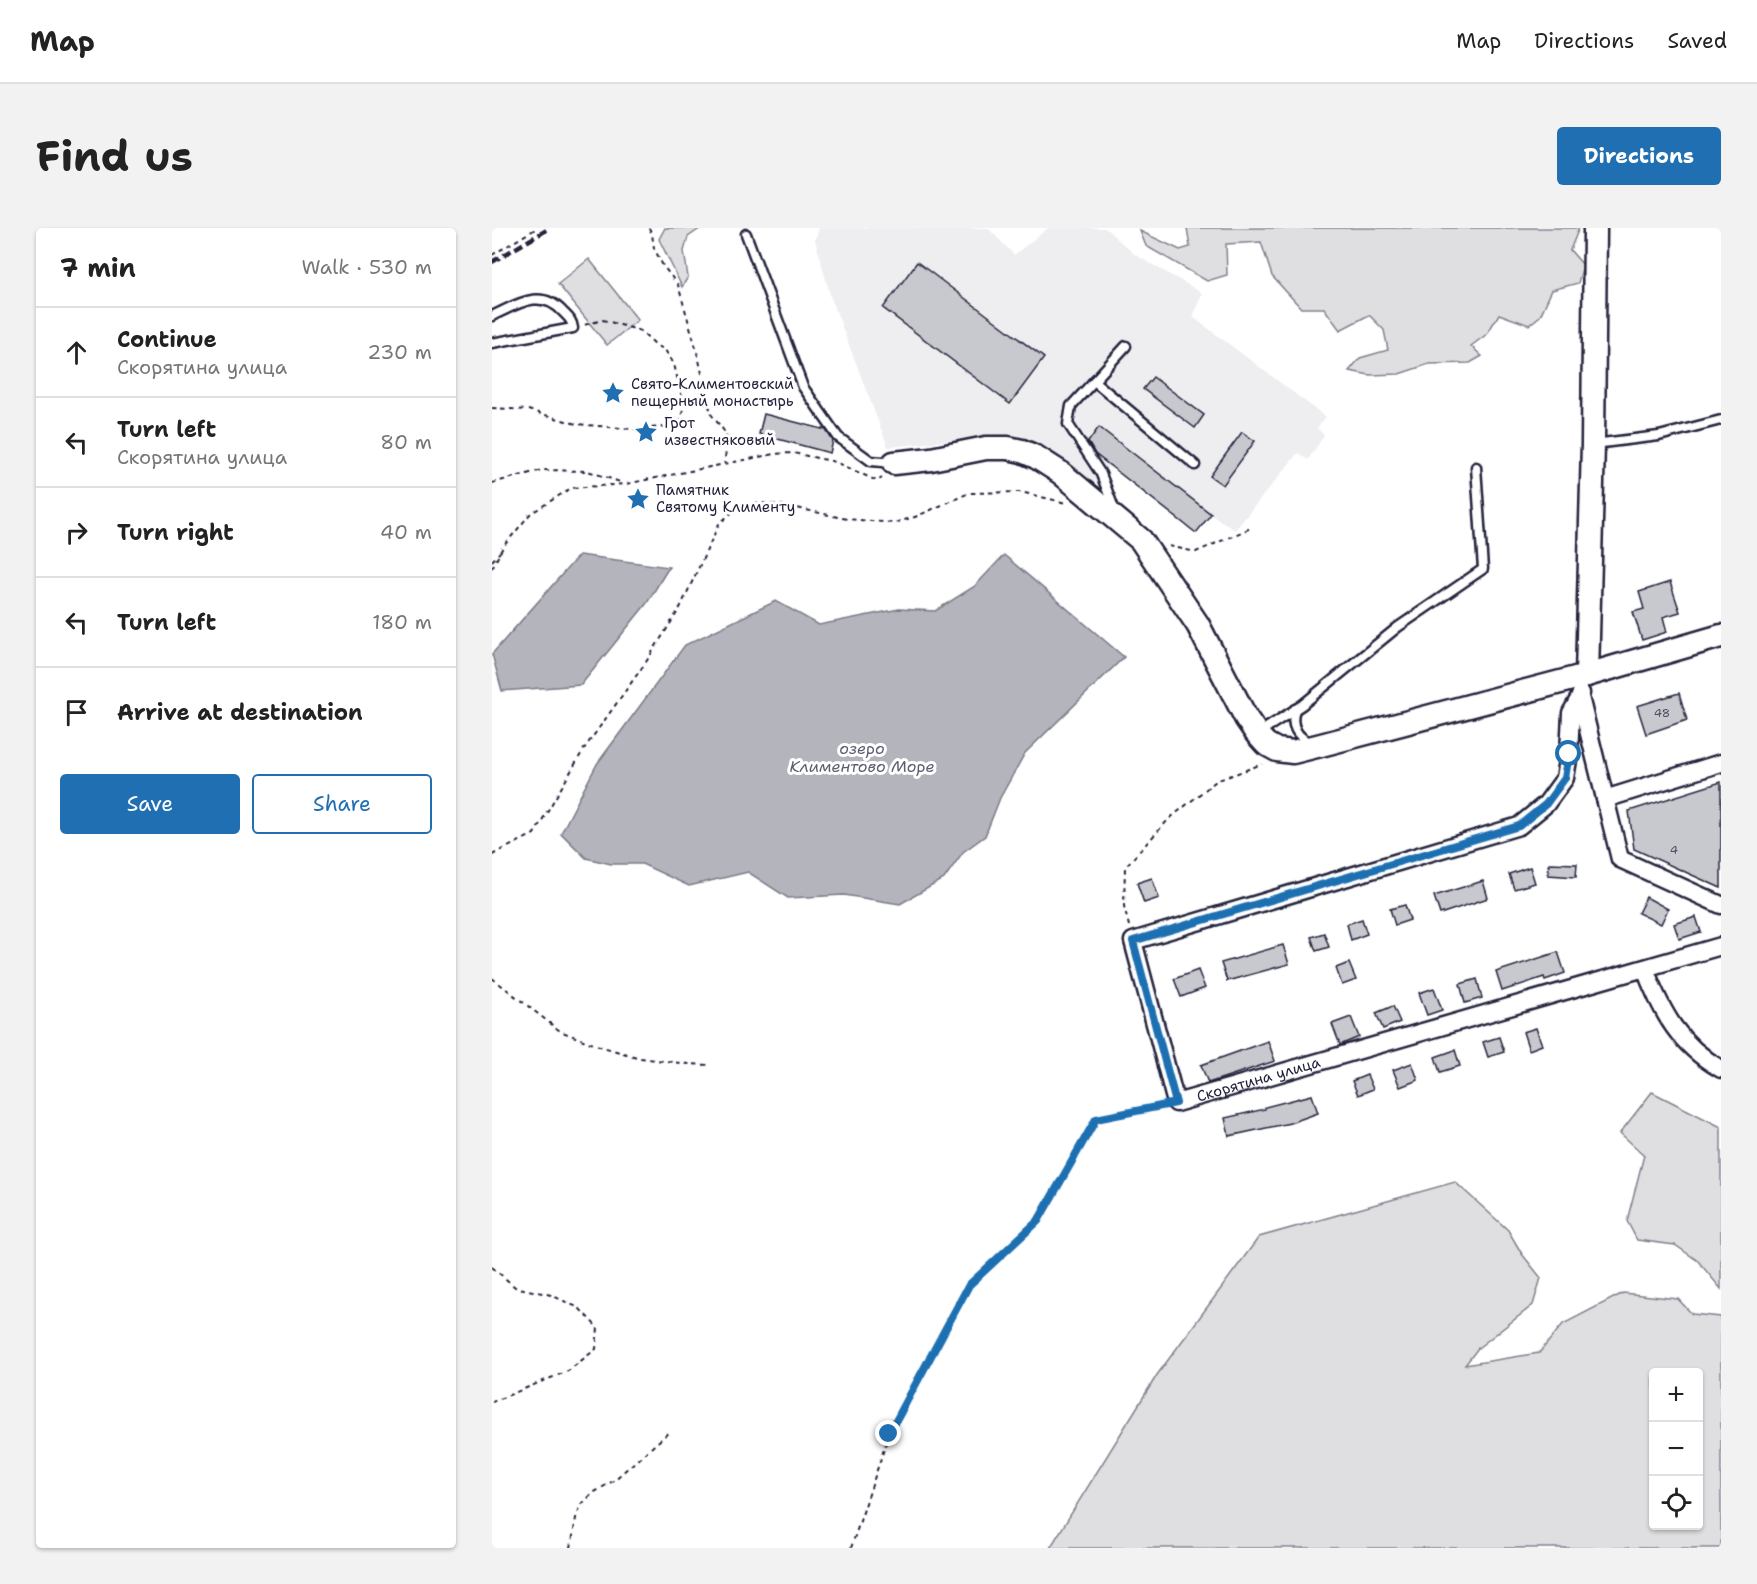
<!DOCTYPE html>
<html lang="en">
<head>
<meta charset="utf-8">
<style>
	:root { --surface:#fff; --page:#f2f2f2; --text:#222; --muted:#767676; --line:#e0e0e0; --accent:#1f6fb2 }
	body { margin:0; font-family:"Shantell Sans",sans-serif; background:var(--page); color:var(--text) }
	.controls { position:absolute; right:18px; bottom:18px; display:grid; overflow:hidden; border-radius:6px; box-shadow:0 2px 4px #0004 }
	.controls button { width:54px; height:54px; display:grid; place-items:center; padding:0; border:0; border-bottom:2px solid var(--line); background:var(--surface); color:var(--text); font:30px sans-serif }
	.stop { position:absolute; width:18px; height:18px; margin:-14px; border:4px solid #1f6fb2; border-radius:50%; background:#fff }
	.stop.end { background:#1f6fb2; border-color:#fff; box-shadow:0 2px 6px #0008 }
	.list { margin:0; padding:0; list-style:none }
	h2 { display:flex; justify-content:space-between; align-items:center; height:78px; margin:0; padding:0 24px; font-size:26px }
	h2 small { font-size:20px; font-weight:400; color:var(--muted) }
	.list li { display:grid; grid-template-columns:39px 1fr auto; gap:18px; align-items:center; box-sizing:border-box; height:90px; padding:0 24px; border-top:2px solid var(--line) }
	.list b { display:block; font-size:22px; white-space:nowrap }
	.list p { margin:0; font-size:20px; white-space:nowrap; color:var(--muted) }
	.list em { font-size:20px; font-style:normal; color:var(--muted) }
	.actions { display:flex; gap:12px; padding:18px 24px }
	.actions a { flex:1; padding:14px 0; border:2px solid var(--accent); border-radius:6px; text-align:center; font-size:21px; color:var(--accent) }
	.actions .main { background:var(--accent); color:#fff }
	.icon { flex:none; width:33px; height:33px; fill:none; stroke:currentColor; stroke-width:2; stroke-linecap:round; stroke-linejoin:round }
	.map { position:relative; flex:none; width:1229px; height:1320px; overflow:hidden; border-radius:6px }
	header { display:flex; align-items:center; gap:36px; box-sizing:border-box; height:84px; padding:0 30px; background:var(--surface); border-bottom:2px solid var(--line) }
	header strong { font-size:28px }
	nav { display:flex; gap:33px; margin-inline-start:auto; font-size:21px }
	.intro { display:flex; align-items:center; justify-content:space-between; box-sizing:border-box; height:144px; padding:0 36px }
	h1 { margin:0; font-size:42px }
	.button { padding:15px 27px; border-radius:6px; background:var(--accent); color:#fff; font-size:21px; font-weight:700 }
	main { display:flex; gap:36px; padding:0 36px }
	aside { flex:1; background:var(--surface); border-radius:6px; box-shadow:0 2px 4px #0004 }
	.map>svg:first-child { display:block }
	.built { fill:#eeeef1 }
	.green { fill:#dfdfe2; stroke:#80808e; stroke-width:1.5; fill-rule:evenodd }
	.water { fill:#b4b4bc; stroke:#7a7a88; stroke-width:1.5 }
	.building { fill:#c8c8cf; stroke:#22223b; stroke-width:1.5 }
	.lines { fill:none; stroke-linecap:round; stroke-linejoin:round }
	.lane-casing { stroke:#22223b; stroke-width:13 }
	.street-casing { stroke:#22223b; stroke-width:21 }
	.secondary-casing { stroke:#22223b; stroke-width:27 }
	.path { stroke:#22223b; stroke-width:2; stroke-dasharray:4.5 4.5; stroke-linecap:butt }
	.lane { stroke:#fff; stroke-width:8 }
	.street { stroke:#fff; stroke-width:16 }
	.secondary { stroke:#fff; stroke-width:22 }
	.rail { stroke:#22223b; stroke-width:4.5; stroke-dasharray:9 4.5; stroke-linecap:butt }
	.route { stroke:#1f6fb2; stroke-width:8 }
	.labels { text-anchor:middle; stroke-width:6; stroke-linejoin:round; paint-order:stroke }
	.number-label { font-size:12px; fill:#4c4c60 }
	.poi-label { font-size:15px; fill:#22223b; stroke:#fff; text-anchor:start }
	.street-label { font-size:15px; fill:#22223b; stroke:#fff }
	.water-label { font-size:16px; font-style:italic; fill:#5c5c6f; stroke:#fff }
</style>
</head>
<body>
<header>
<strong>Map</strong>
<nav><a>Map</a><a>Directions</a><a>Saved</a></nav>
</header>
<div class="intro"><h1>Find us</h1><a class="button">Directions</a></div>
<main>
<aside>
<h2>7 min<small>Walk · 530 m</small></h2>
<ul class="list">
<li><svg class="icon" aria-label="ahead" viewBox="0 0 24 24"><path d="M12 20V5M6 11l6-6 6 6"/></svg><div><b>Continue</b><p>Скорятина улица</p></div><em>230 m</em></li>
<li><svg class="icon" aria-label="left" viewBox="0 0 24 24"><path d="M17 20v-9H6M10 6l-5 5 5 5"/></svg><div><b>Turn left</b><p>Скорятина улица</p></div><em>80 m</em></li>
<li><svg class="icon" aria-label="right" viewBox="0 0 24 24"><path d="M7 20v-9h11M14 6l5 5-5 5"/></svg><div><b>Turn right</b></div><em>40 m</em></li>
<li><svg class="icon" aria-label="left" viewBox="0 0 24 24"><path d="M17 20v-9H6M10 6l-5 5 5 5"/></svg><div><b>Turn left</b></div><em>180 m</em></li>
<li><svg class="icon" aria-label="arrive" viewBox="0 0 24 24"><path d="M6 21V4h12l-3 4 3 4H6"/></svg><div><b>Arrive at destination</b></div></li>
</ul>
<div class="actions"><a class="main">Save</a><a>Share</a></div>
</aside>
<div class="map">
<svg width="1229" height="1320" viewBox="0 0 1229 1320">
	<rect width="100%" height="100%" fill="#fff"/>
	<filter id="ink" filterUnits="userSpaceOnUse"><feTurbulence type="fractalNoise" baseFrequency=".0167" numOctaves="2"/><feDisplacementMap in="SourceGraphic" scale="12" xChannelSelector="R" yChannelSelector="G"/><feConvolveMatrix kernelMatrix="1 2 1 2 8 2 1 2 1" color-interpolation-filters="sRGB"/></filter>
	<g filter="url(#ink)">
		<path class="built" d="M327,0H496L522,27L556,0H613L642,26L710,65L701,89L834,189L825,200L832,207L816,232L806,225L743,302L719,287L704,305L618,237L597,261L565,230L513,207L396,219L339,70L323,12Z"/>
		<g class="green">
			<path d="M173,0H209L196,9L192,23L196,49L190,59L167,11Z"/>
			<path d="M695,0H1087L1078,22L1091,37L1086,55L1060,62L1048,88L1037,97L1007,86L995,106L979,118L990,128L978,135L937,136L907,146L878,147L857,143L868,130L896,122L892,102L877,87L848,102L832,80H809L780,48L769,14L734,16L735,47L715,53L654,18L648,3L688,22L698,19Z"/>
			<path d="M97,31L146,92L115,117L66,56Z"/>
			<path d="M1160,864L1229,899V1061L1206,1033L1183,1017L1145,1012L1135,993L1152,927L1128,905Z"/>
			<path d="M963,954L1016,1002L1030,1026L1049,1050L1041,1077L986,1120L973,1137L1047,1125L1071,1096L1131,1065L1186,1071L1200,1086L1229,1089V1320H558L665,1147L767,1009ZM1162,1144H1206V1298H1162Z"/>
		</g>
		<g class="water">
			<path d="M87,327L177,339L155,375L89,457L10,463L0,426Z"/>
			<path d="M512,327L632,429L533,525L508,570L493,608L471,624L452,651L408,676L352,667L296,670L256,644L197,658L150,636H119L94,630L69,605L105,536L193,417L284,373L327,397L407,381L443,383L483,358Z"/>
		</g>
		<g class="building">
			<path d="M425,34L552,130L518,176L391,80Z"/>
			<path d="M661,149L712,187L703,200L651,161Z"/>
			<path d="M272,186L334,202L341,213L338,225L267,206Z"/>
			<path d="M607,199L719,286L704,305L603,226L596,214Z"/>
			<path d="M750,204L763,213L731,257L718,248Z"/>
			<path d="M1178,354L1188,384L1171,389L1175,404L1150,412L1141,384L1152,381L1147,364Z"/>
			<path d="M1187,465L1195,492L1154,506L1145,478Z"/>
			<path d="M1229,554V660L1142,621L1137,583Z"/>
			<path d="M1057,635L1085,636L1084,649L1056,647Z"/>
			<path d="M1038,639L1043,655L1022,661L1017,646Z"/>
			<path d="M660,650L667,670L652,675L645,655Z"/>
			<path d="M991,653L996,670L948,686L942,668Z"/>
			<path d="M1154,669L1176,681L1169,696L1146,685Z"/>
			<path d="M913,677L918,692L903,697L898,681Z"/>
			<path d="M1204,689L1209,704L1187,711L1182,696Z"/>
			<path d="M870,691L875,706L859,712L855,696Z"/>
			<path d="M832,705L837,719L824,723L819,709Z"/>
			<path d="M791,717L797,736L735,753L729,735Z"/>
			<path d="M1066,724L1073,745L1053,752L1052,749L1010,763L1004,744Z"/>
			<path d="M857,735L864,752L850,757L844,740Z"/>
			<path d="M706,742L713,760L689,769L682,751Z"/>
			<path d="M985,751L990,770L973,775L968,756Z"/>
			<path d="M942,760L950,782L935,787L927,765Z"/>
			<path d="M901,778L908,794L891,801L884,785Z"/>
			<path d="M859,789L867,809L848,817L840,796Z"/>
			<path d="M1044,800L1050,817L1037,822L1031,804Z"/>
			<path d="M1007,809L1012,824L996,829L991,814Z"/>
			<path d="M776,813L783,833L716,855L709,837Z"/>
			<path d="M963,822L968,838L948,844L943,829Z"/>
			<path d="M920,835L926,852L908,859L901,842Z"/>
			<path d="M875,847L881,861L866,867L860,853Z"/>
			<path d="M820,867L826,885L798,895L737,908L733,890L773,881V879Z"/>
		</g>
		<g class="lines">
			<g class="lane-casing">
				<g id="lane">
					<path d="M254,6L311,159L346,209L379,233L402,235"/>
					<path d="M0,88C24,77 49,59 71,84C76,89 80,92 81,100L0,115"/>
					<path d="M602,153L634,118"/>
					<path d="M1102,216L1167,208L1229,192"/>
					<path d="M623,283L609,246L576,196L579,178L602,153L703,237"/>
					<path d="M803,481C798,497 804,509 820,515"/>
					<path d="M765,506L810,477L906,399L991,341L984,239"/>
				</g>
			</g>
			<g class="street-casing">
				<g id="street">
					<path d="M1089,465L1088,469L1128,631L1229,677"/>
					<path id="s1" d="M1088,469L1079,485L1077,526L1073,550L1054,576L1027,598L641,713L684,875L1229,718"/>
					<path d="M1113,571L1229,535"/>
					<path d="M1153,741C1170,785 1187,817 1229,841"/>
				</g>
			</g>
			<g class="secondary-casing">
				<g id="secondary">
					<path d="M402,235L439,231L494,220H516L530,223L544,229L569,245L649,312L706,397L754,490L765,506L774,516L785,522L801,524L829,517L1095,447L1229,408"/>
					<path d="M1095,447L1101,216L1103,0"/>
				</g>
			</g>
			<g class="path">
				<path d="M157,0L160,6L162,20L171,38L186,57L205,123L219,186L232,203L236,213L232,235"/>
				<path d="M0,27L45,0"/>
				<path d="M0,180L36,182L84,196L140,201L174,199L188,192L192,178L182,136L173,122L164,117L149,103L111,92L92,97"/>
				<path d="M0,255L50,242L96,243L131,255"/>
				<path d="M677,318L704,324L761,299"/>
				<path d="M0,333L8,324"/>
				<path d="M0,340L11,319L38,286L79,260L134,256L282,226L301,225L344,234L385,253L390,250"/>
				<path d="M0,627L42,606L92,521L154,434L188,380L227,296L245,280L269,275L296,278L355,291L402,295L423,289L477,265L529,264L574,275"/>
				<path d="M637,698L632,678L633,639L677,591L724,553L770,536"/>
				<path d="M0,750L68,803L104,817L148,830L197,836L218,837"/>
				<path d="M0,1039L23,1059L59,1067L87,1080L106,1100L104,1121L76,1143L0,1174"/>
				<path d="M79,1320L84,1290L89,1277L101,1265L121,1253L176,1205"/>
				<path d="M359,1320L397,1206L477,1057L546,993L604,891L670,878"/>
			</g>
			<use href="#lane" class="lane"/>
			<use href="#street" class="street"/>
			<use href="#secondary" class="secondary"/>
			<path class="rail" d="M0,34L58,0"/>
		</g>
	</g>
	<g class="lines" filter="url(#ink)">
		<path class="route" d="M397,1206L477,1057L546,993L604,891L684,875L641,713L1027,598L1054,576L1073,550L1077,526"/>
	</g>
	<defs>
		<g id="sight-bare" transform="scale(1.8)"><path d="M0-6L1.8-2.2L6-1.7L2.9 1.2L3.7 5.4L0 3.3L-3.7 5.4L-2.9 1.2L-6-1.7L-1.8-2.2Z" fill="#1f6fb2" stroke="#fff" stroke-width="2.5" paint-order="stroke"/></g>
	</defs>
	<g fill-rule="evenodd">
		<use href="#sight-bare" x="121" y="165"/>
		<use href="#sight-bare" x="154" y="204"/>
		<use href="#sight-bare" x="146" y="271"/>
	</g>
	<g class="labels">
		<g class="number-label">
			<text x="1170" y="489">48</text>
			<text x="1182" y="626">4</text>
		</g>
		<g class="poi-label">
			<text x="139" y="161">Свято-Климентовский<tspan x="139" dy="17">пещерный монастырь</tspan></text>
			<text x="172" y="200">Грот<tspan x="172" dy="17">известняковый</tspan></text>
			<text x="164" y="267">Памятник<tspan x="164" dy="17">Святому Клименту</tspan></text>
		</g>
		<g class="street-label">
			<text dy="5" stroke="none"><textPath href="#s1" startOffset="807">Скорятина улица</textPath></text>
		</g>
		<g class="water-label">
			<text x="370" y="526">озеро<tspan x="370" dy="18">Климентово Море</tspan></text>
		</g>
	</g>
</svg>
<div class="controls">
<button>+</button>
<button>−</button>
<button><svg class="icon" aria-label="locate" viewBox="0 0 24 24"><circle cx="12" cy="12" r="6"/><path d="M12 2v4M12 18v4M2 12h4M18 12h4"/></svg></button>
</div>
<div class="stop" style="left:1077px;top:526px"></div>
<div class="stop end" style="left:397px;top:1206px"></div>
</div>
</main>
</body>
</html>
